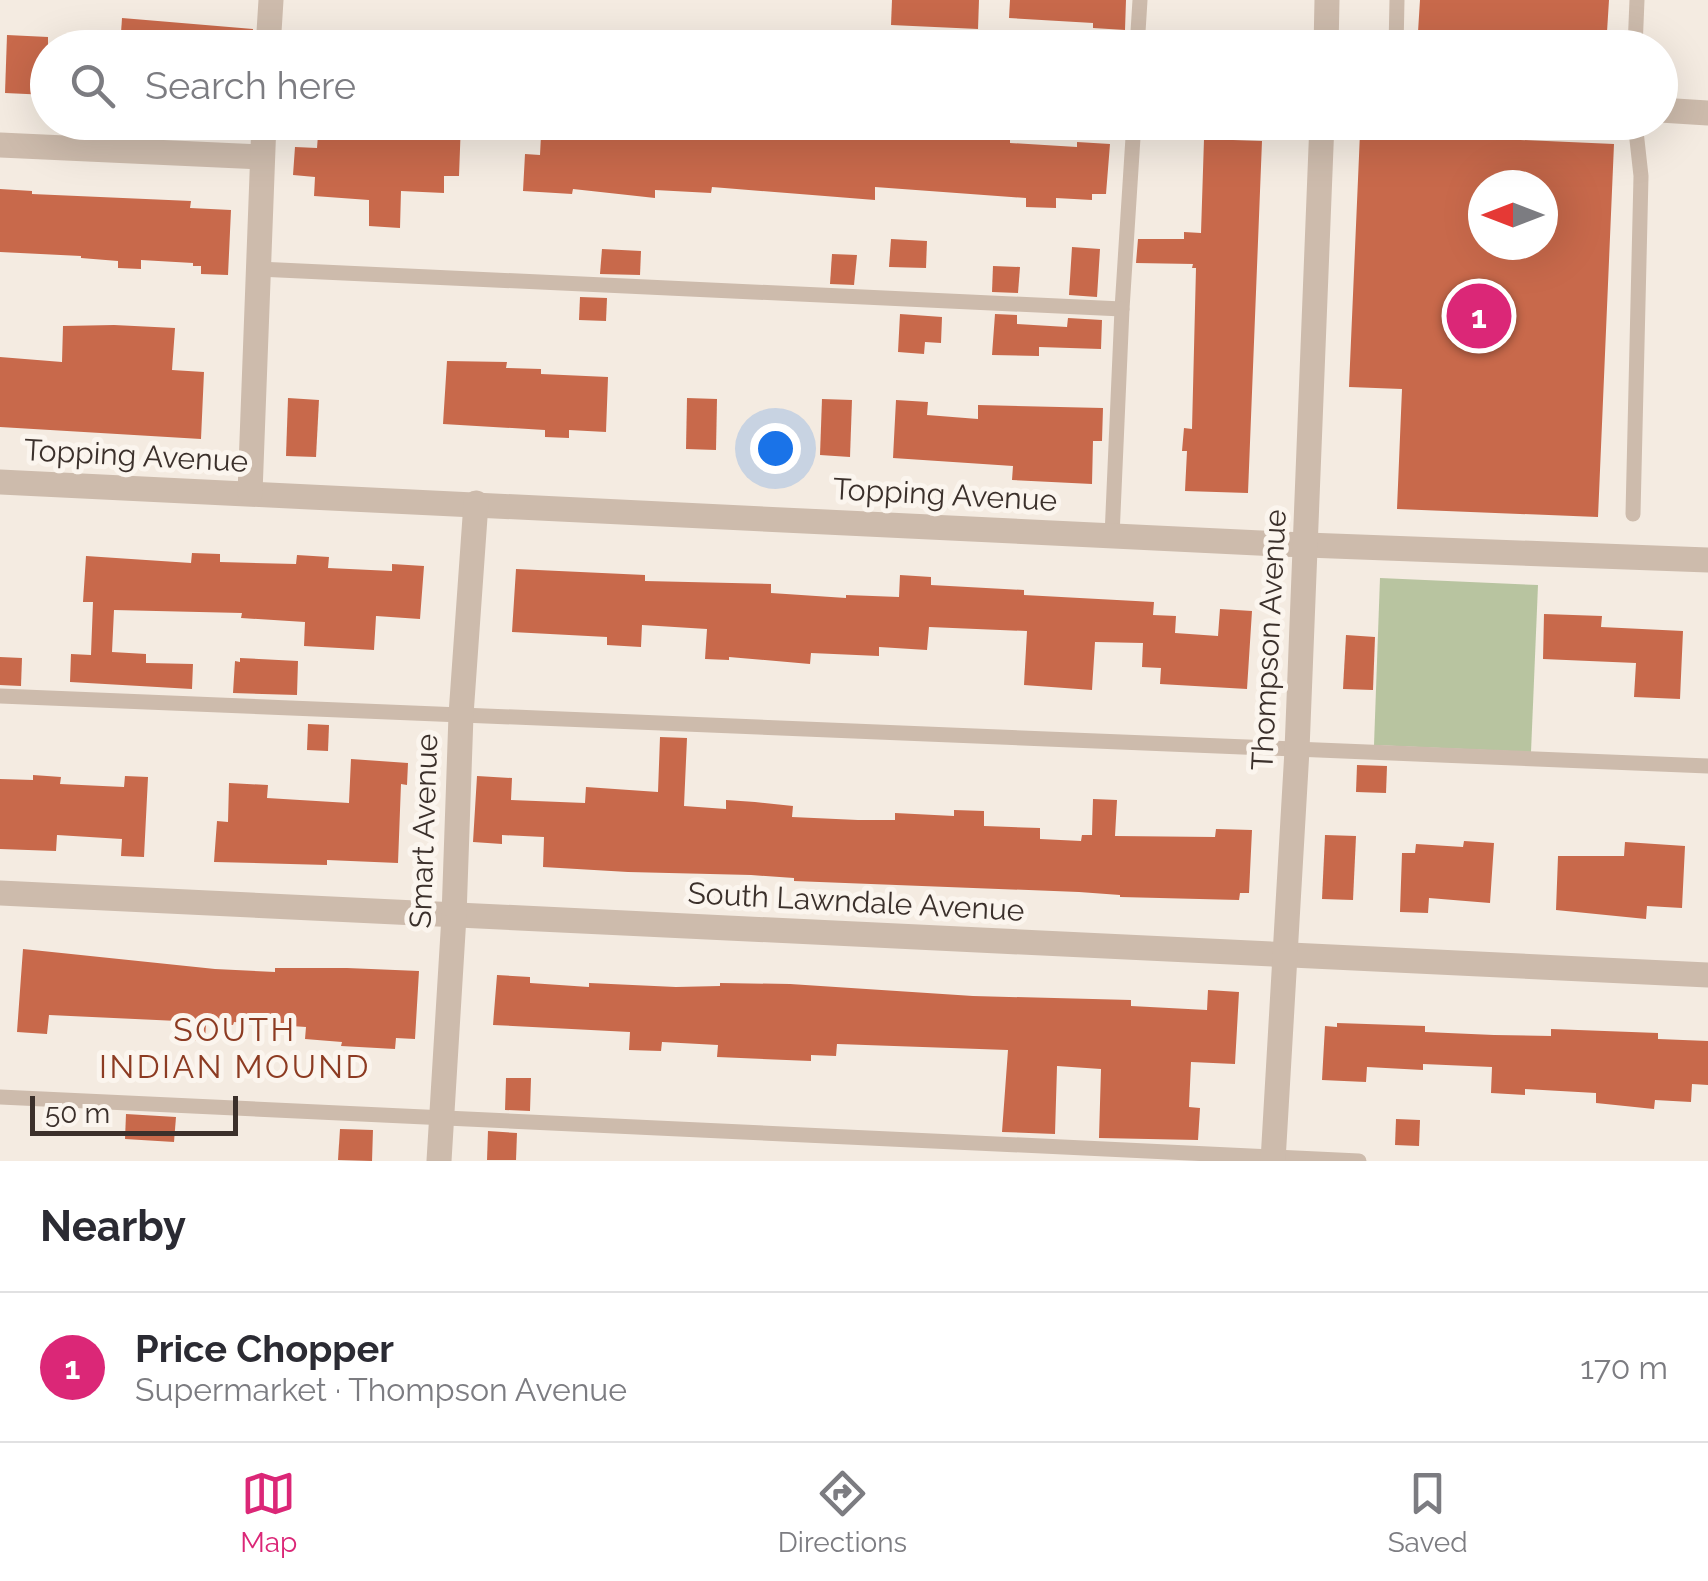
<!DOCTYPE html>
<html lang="en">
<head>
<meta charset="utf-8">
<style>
	:root { --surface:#fff; --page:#f2f2f3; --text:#2b2b33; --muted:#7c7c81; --line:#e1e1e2; --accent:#db2777 }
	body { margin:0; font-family:Raleway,sans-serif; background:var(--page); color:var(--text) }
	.compass { position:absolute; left:1468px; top:170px; width:90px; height:90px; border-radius:50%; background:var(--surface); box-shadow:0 10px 40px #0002; rotate:270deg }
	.scale { position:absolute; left:30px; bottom:25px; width:208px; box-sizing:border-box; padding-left:10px; border:5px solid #3b302b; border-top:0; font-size:28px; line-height:35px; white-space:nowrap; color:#3b302b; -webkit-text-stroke:8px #fbf5ee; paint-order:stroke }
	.you { position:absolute; left:775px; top:448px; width:35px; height:35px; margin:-25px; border:8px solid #fff; border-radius:50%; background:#1a73e8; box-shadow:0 0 0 15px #1a73e833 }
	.badge { display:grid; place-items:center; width:65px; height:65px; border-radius:50%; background:var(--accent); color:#fff; font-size:32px; font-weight:700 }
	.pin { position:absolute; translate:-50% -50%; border:5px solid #fff; box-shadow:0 2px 10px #0006 }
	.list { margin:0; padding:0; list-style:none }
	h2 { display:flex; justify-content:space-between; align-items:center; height:130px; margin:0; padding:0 40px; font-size:42px }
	h2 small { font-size:32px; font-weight:400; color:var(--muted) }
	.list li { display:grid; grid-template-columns:65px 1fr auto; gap:30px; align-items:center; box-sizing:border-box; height:150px; padding:0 40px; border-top:2px solid var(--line) }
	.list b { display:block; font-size:38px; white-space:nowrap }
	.list p { margin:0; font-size:32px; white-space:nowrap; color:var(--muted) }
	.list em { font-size:32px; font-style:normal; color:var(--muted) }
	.icon { flex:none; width:55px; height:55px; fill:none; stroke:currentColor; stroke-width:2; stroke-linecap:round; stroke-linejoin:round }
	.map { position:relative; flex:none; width:1708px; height:1161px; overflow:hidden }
	.search { position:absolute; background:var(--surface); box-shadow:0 10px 40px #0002; left:30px; right:30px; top:30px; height:110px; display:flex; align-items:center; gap:25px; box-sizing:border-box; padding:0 35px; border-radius:55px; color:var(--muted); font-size:38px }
	.sheet { height:280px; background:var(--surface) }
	nav { display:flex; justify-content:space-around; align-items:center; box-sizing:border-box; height:140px; border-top:2px solid var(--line); background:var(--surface); font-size:28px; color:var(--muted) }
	nav a { display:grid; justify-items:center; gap:5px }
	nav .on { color:var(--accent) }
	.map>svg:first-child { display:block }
	.green { fill:#b8c4a0 }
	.building { fill:#c8694b; fill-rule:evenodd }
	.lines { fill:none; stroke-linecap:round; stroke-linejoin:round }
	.lane { stroke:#cdbbac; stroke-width:15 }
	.street { stroke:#cdbbac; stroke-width:25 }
	.labels { text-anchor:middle; stroke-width:10; stroke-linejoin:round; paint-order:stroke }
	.street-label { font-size:30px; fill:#3b302b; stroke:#fbf5ee }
	.neighbourhood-label { font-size:32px; letter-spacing:2.5px; fill:#8c3b22; stroke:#fbf5ee }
</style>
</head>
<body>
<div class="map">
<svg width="1708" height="1161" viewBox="0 0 1708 1161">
	<rect width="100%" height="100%" fill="#f4ebe1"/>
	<path class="green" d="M1380,578L1538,585L1531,752L1374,745Z"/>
	<g class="building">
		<path d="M892,0H979L978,29L891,25Z"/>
		<path d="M1010,0H1126L1125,30L1093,28V23L1009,18Z"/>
		<path d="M1420,0H1609L1606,48H1417Z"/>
		<path d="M122,18L253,29L252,48H120Z"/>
		<path d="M7,35L48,37V95L5,93Z"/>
		<path d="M319,122L427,132V122H461L459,176H444V193L401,191L400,228L369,226V200L314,196L315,177L293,175L295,147L317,148Z"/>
		<path d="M549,122H659L741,128V122H772L771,129L1010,139V143L1077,147V142L1110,144L1106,194H1092V200L1056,198V208L1026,207V198L875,187V200L712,187L711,193L655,190V198L573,189L572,194L523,191L525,154L540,155L541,135H548Z"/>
		<path d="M1360,133L1614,144L1598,517L1397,509L1402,389L1349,387ZM1483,185H1543V245H1483Z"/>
		<path d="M1204,139L1262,141L1248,493L1185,491L1187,451H1182L1184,428L1192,429L1196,268H1192L1193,264L1136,263L1138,239H1184V232L1201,233Z"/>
		<path d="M0,189L32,191V194L191,201L190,208L231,210L228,275L201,274V266H193V263L141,260V269L118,268V261L81,258V256L0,252Z"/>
		<path d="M891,239L927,241L926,268L889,267Z"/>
		<path d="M1072,247L1100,249L1097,297L1069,295Z"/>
		<path d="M602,249L641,251L640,275L600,274Z"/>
		<path d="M832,254L857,255L854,285L830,284Z"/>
		<path d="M993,266L1020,267L1018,293L992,292Z"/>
		<path d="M580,297L607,298L606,321L579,320Z"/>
		<path d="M900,314L942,317L941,343L925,342L924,354L898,352Z"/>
		<path d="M995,314L1017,315V324L1067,327L1068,318L1102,320L1101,349L1039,347V356L992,355Z"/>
		<path d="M114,325L175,328L172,370L204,372L201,439L0,427V357L62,362L63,326Z"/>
		<path d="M447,361L507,362L506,368L541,369V374L608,377L606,432L569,430V438L545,437V430L443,424Z"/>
		<path d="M288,398L319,400L316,457L286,456Z"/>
		<path d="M687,398L717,399L716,450L686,449Z"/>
		<path d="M822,399L852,400L850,457L820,455Z"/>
		<path d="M896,400L928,402L927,415L978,419V405L1103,408L1102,441H1093L1092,484L1012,480L1013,466L893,458Z"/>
		<path d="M192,553L220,554V562L296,564L297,555L329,557L328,568L392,571V564L424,566L420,619L376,616L374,650L304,646L305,622L241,618L242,613L114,610L112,652L146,654V663L193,664L192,689L70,682L71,654L91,655L93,602H83L86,556L191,563Z"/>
		<path d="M516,569L645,575V581L771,584V593L846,598V595L899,597L900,575L931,577V585L1024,590V595L1154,602L1153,615L1176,616L1175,633L1218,636L1220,609L1252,611L1247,689L1160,684L1161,668L1142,667L1143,643L1095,642L1092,690L1024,685L1027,631L929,627L927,650L879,647V656L811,653L810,664L729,657V660L705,659L707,629L642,625L641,647L607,645V637L512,632Z"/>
		<path d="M1544,614L1602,616L1601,627L1683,631L1680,699L1634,697L1636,663L1543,659Z"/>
		<path d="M1346,635L1375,637L1373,690L1343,689Z"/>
		<path d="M0,657L22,658L21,686L0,685Z"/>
		<path d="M240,658L298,661L297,695L233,693L235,661L240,662Z"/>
		<path d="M308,724L329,725L328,751L307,750Z"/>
		<path d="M660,737L687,738L684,806L726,809V800L755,802L793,806L792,817L858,820H895V813L954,816V810L984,811V826L1040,828V839L1081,841L1082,835H1092L1093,799L1117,800L1115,836L1215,837L1216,829L1252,830L1249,893H1240L1239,900L1120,897V895L1079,892L794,881V878L751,875L628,872L543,867L544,837L502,835V844L473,842L477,776L512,778L511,800L585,803L586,787L658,792Z"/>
		<path d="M351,759L408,763L407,785L401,784L398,863L327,860V865L214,862L217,821L228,822L229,783L268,785L267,798L349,803Z"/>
		<path d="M1357,765L1387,766L1386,793L1356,792Z"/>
		<path d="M33,775L61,777L60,784L124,787L125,776L148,777L144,857L121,856L122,839L57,835L56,851L0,849V779L33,780Z"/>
		<path d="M1325,835L1356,836L1353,900L1322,899Z"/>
		<path d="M1464,841L1494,843L1490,903L1429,898L1428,913L1400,912L1402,853H1415L1416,844L1463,847Z"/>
		<path d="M1625,842L1685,846L1682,908L1647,906L1646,919L1556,910L1558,856H1624Z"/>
		<path d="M23,949L215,969L275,972V968H347L419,971L415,1039L396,1038L395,1049L341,1046L342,1042L305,1039L306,1027L234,1022L233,1025L206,1023L205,1041L177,1039L178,1021L49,1015L47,1034L17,1032Z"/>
		<path d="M497,975L530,977V983L589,987V983L676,987L720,986V983L790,984L973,996L1131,1000V1006L1207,1010L1208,990L1239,992L1235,1064L1191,1062L1189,1107L1200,1108L1198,1140L1099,1138L1101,1069L1057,1066L1055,1134L1002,1132L1008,1050L837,1044L836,1056L811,1055V1061L717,1057L718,1045L662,1042L661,1051L629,1050L630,1032L493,1025Z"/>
		<path d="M1337,1023L1425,1026V1032L1494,1035L1551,1036V1029L1658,1033V1039L1708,1041V1085L1692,1084L1691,1102L1655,1100L1654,1109L1596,1103V1093L1525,1089V1095L1491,1093L1492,1067L1423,1064V1070L1367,1067L1366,1082L1322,1080L1325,1026L1337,1027Z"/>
		<path d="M506,1078H531L530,1111L505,1110Z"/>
		<path d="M126,1114L176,1117L174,1142L125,1139Z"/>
		<path d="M1396,1119L1420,1120L1419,1146L1395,1145Z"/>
		<path d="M340,1129L373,1130L372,1161L338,1160Z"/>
		<path d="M488,1131L517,1133L516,1160H487Z"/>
	</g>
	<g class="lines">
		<g class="lane">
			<path d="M1137,48L1140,0"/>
			<path d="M1396,48L1397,0"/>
			<path d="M1635,48L1637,0"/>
			<path d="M258,269L1122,309L1134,122"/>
			<path d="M1633,514L1641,176L1635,122"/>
			<path d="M1112,536L1122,309"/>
			<path d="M0,696L1708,766"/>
			<path d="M0,1097L1359,1161"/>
		</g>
		<g class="street">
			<path d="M268,48L271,0"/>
			<path d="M1326,48L1327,0"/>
			<path d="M1660,110L1708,113"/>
			<path d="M0,145L262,157"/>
			<path d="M0,482L1280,544L1708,560"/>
			<path d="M250,493L264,122"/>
			<path d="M0,893L1708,975"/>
			<path d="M439,1161L454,916L461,715L476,503"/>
			<path d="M1273,1161L1297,750L1322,122"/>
		</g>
	</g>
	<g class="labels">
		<g class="street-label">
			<text transform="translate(136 456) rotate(3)" y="10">Topping Avenue</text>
			<text transform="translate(945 495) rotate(3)" y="10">Topping Avenue</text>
			<text transform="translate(1269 640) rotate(-87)" y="10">Thompson Avenue</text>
			<text transform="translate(424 831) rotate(-88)" y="10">Smart Avenue</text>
			<text transform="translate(856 902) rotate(3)" y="10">South Lawndale Avenue</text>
		</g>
		<g class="neighbourhood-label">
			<text x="235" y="1041">SOUTH<tspan x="235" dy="37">INDIAN MOUND</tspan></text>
		</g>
	</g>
</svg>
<svg class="compass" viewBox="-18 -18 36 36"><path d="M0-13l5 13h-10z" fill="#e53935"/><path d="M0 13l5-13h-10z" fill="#7c7c81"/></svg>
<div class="scale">50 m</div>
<div class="you"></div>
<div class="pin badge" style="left:1479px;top:316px">1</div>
<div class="search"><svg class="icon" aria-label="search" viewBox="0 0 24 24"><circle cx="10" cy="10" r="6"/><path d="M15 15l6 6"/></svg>Search here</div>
</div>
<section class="sheet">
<h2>Nearby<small></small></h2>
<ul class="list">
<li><span class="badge">1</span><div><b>Price Chopper</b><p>Supermarket · Thompson Avenue</p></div><em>170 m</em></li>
</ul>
</section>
<nav>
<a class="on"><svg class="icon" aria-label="map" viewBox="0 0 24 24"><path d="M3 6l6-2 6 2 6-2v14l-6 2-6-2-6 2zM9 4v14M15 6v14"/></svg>Map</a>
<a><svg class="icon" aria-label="directions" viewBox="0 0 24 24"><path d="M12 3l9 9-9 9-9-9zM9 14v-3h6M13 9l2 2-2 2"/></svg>Directions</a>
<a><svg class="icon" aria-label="saved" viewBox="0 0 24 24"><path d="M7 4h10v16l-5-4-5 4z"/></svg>Saved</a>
</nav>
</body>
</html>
